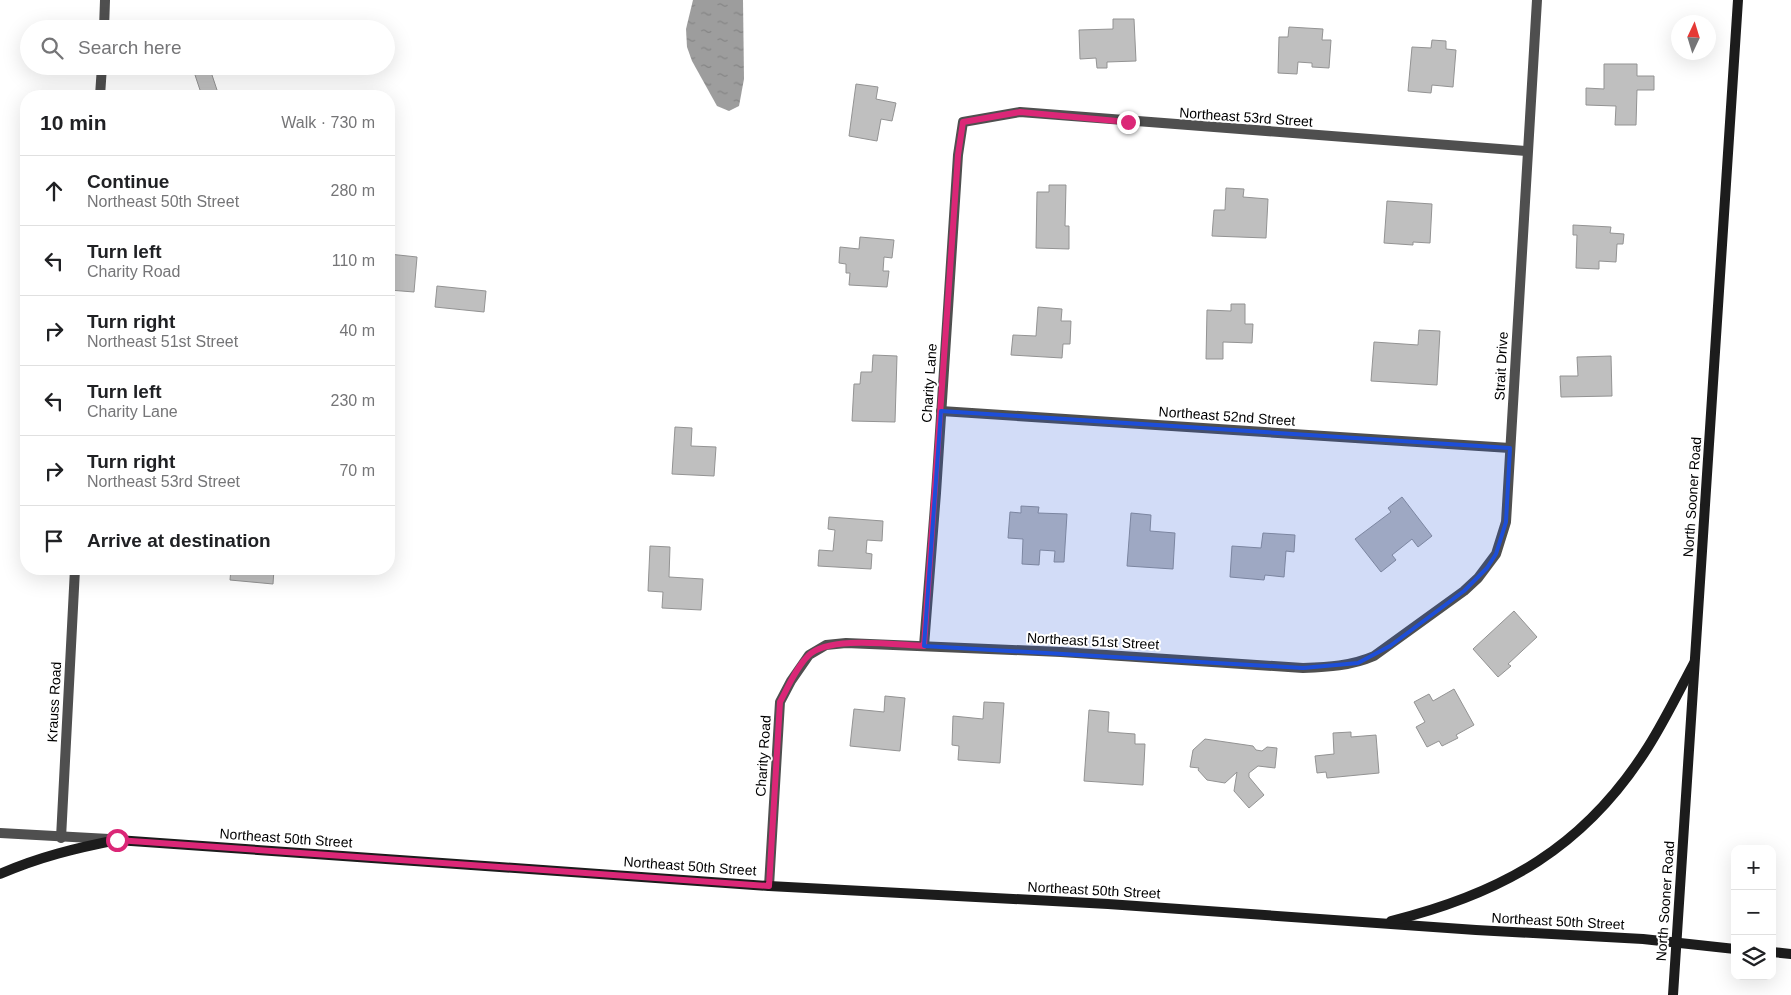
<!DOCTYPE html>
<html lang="en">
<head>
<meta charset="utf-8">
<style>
	:root { --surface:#fff; --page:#f2f2f2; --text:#202124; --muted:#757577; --line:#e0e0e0 }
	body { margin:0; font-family:Arial,sans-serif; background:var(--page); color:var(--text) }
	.controls { position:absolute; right:15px; bottom:15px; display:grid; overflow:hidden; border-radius:10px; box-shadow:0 5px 20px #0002 }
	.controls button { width:45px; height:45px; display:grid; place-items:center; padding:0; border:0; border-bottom:1px solid var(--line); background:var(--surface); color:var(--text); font:25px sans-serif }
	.compass { position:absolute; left:1671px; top:15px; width:45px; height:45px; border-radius:50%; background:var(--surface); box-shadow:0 5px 20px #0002; rotate:4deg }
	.stop { position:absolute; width:15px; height:15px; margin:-11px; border:4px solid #db2777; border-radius:50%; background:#fff }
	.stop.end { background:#db2777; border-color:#fff; box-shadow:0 1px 5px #0008 }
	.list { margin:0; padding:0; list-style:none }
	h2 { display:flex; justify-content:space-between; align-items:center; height:65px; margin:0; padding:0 20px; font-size:21px }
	h2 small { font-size:16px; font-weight:400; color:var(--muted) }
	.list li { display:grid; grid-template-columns:32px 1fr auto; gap:15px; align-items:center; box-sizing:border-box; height:70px; padding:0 20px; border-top:1px solid var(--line) }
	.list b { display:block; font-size:19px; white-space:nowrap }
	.list p { margin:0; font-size:16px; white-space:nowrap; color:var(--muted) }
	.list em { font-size:16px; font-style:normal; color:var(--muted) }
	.icon { flex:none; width:28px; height:28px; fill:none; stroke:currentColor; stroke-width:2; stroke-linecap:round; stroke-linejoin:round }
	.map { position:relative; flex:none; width:1791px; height:995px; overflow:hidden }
	.search { position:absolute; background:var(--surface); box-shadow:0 5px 20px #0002; left:20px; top:20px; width:375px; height:55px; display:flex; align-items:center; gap:12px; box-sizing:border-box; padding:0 18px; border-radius:28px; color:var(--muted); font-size:19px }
	.panel { position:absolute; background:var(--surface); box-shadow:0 5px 20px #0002; left:20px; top:90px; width:375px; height:485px; border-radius:20px }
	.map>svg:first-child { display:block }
	.water { fill:url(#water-ripples) }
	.building { fill:#bfbfbf; stroke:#939393 }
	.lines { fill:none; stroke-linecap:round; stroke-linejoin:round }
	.street { stroke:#4f4f4f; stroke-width:10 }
	.secondary { stroke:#1c1c1c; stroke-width:10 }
	.route { stroke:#db2777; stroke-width:6 }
	.marked { fill:#1d4ed8; fill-opacity:0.2; stroke:#1d4ed8; stroke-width:4; stroke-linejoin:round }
	.labels { text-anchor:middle; stroke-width:4; stroke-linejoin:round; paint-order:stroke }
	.street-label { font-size:14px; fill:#000; stroke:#fff }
</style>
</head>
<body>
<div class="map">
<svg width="1791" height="995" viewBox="0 0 1791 995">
	<defs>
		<pattern id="water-ripples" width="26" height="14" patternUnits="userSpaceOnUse" patternTransform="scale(1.25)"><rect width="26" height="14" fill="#9d9d9d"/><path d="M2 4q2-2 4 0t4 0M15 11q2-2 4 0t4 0" fill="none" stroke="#858585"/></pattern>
	</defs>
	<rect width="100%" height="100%" fill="#fff"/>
	<path class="water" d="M693,0H743L744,79L739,106L729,111L717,106L692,61L687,47L686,29Z"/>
	<g class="building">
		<path d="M1113,19H1134L1136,61L1107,62V68H1097L1096,58L1080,59L1079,30L1113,29Z"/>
		<path d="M1289,27L1323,29L1322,40H1331L1329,68L1312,67V63L1298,62L1297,74L1278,73L1279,37H1288Z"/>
		<path d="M1432,40L1446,41V49L1456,50L1453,87L1432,85L1431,93L1408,91L1412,47L1431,48Z"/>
		<path d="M1604,64H1637V76H1654V90H1637L1636,125H1615L1616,106L1586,105V88L1604,89Z"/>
		<path d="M192,66H209L219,96H202Z"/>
		<path d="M856,84L878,87L876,99L896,103L892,121L881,119L877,141L849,136Z"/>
		<path d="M1049,185H1066L1065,226H1069V249L1036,248L1037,192H1049Z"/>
		<path d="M1226,188L1244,189L1243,197L1268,199L1266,238L1212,236L1214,210H1225Z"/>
		<path d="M1387,201L1432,204L1430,243L1413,242V245L1384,243Z"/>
		<path d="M1573,225L1611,227L1610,233L1624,234L1623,244H1617L1616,262L1599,261V269L1576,268L1577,235H1573Z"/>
		<path d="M860,237L894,240L892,258L884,257L883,271H889L887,287L849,285L850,273H846V264L839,263L840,247L859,249Z"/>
		<path d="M389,254L417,257L414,292L389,290Z"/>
		<path d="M437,286L486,291L484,312L435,307Z"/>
		<path d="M1231,304H1245V324H1253L1252,343L1223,342V359H1206L1207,310L1231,311Z"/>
		<path d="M1038,307L1062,309L1061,321H1071L1070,344H1063L1062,358L1011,355L1013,335L1036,336Z"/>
		<path d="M1419,330L1440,331L1437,385L1371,381L1374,342L1418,345Z"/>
		<path d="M873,355L897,356L895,422L852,421L854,384H860L861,372H872Z"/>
		<path d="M1611,356L1612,396L1561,397L1560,376H1578L1577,357Z"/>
		<path d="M675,427L692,428L691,446L716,447L714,476L672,474Z"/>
		<path d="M1402,497L1432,536L1418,547L1412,539L1392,555L1396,560L1381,572L1355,539L1391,512L1388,508Z"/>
		<path d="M1021,506L1039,507L1038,513L1067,514L1064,562H1054L1055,551L1040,550L1039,565L1022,564L1023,539L1008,538L1010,512L1021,513Z"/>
		<path d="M1131,513L1151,515L1150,531L1175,533L1173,569L1127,566Z"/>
		<path d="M829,517L883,521L882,541L867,540L866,553L872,554L871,569L818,566L819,550L833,551L835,530L828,529Z"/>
		<path d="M1263,533L1295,535L1294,552L1286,551L1284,577L1265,575L1264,580L1230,577L1232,546L1261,548Z"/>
		<path d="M650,546L670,547L669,577L703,579L701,610L662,608L663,592L648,591Z"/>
		<path d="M231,569H274L273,584L230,580Z"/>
		<path d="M1514,611L1537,637L1508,664L1511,666L1498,677L1473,649Z"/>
		<path d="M1454,689L1474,725L1456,735L1458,738L1442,746L1439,741L1427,747L1416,727L1425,722L1414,702L1429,694L1433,701Z"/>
		<path d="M885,696L905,698L900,751L850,746L854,709L884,712Z"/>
		<path d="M984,702L1004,703L1000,763L958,760L959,746L952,745L953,716L983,719Z"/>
		<path d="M1089,710L1109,712L1108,732L1135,734V744H1145L1143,785L1084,781Z"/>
		<path d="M1351,732V737L1376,735L1379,773L1327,778L1326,772L1317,773L1315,756L1334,754L1333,733Z"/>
		<path d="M1205,739L1253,746L1256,750L1262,751L1267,747L1277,748L1275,768L1258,766L1249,773V777L1264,795L1249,808L1234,791L1237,772L1225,783L1207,780L1198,770L1199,768L1190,767L1193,750Z"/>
	</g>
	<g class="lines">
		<g class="street">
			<path d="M104,29L105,0"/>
			<path d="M100,96L102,66"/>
			<path d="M941,411L1510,448"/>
			<path d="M924,646L936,493L958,155L963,122L1020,112L1527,151"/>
			<path d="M0,833L109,839"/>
			<path d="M61,838L75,569"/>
			<path d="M769,886L780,702L791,681L809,655L826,645L846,643L1061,652L1303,668C1328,667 1351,666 1374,656L1464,591L1478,578L1496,554L1506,522L1537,0"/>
		</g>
		<g class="secondary">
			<path d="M0,874C39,857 76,848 117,840L769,886L1108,904L1476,930L1643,939L1735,949"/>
			<path d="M1391,921C1504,893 1585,847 1648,747C1665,720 1679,691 1694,663"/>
			<path d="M1772,952L1791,954"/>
			<path d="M1673,995L1738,0"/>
		</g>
	</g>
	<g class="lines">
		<path class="route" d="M117,840L769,886L780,702C788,687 796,668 808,656C828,635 896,645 924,646L958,155L963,122L1020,112L1128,122"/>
	</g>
	<path class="marked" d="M941,411L1510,448L1506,522L1496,554L1487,568L1464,591L1390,646L1358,663L1303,668L924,646Z"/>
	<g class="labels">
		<g class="street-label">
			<text transform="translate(1246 117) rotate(4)" y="5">Northeast 53rd Street</text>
			<text transform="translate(1501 366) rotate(-87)" y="5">Strait Drive</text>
			<text transform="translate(929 383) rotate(-86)" y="5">Charity Lane</text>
			<text transform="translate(1227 416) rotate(4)" y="5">Northeast 52nd Street</text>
			<text transform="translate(1692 497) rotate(-86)" y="5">North Sooner Road</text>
			<text transform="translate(1093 641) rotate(3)" y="5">Northeast 51st Street</text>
			<text transform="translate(54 702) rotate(-87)" y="5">Krauss Road</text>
			<text transform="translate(763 756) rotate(-86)" y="5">Charity Road</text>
			<text transform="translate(286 838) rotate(4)" y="5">Northeast 50th Street</text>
			<text transform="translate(690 866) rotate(4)" y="5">Northeast 50th Street</text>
			<text transform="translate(1094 890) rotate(3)" y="5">Northeast 50th Street</text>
			<text transform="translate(1665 901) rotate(-86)" y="5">North Sooner Road</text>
			<text transform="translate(1558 921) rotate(3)" y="5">Northeast 50th Street</text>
		</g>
	</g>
</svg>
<div class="controls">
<button>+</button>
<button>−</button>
<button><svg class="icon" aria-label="layers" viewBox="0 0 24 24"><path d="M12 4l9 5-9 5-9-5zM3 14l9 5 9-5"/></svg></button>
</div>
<svg class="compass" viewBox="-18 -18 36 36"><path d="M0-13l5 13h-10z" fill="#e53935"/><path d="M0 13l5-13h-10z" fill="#757577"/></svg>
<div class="stop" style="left:117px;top:840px"></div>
<div class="stop end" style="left:1128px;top:122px"></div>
<div class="search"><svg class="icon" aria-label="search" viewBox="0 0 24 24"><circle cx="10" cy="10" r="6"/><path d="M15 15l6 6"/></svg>Search here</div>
<section class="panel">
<h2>10 min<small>Walk · 730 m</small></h2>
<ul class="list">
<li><svg class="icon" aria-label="ahead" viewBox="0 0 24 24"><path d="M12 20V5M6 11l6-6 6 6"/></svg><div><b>Continue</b><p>Northeast 50th Street</p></div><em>280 m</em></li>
<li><svg class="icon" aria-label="left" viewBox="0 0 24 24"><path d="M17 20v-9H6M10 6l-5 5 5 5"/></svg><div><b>Turn left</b><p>Charity Road</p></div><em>110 m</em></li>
<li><svg class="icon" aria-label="right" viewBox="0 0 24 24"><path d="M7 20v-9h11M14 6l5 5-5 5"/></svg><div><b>Turn right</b><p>Northeast 51st Street</p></div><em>40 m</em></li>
<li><svg class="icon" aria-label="left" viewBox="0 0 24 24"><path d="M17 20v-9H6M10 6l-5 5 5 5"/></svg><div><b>Turn left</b><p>Charity Lane</p></div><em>230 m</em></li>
<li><svg class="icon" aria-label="right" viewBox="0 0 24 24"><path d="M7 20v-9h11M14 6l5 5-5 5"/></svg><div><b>Turn right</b><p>Northeast 53rd Street</p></div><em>70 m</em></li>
<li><svg class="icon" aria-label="arrive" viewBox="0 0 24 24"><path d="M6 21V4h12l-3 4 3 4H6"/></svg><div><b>Arrive at destination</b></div></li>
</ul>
</section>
</div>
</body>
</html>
